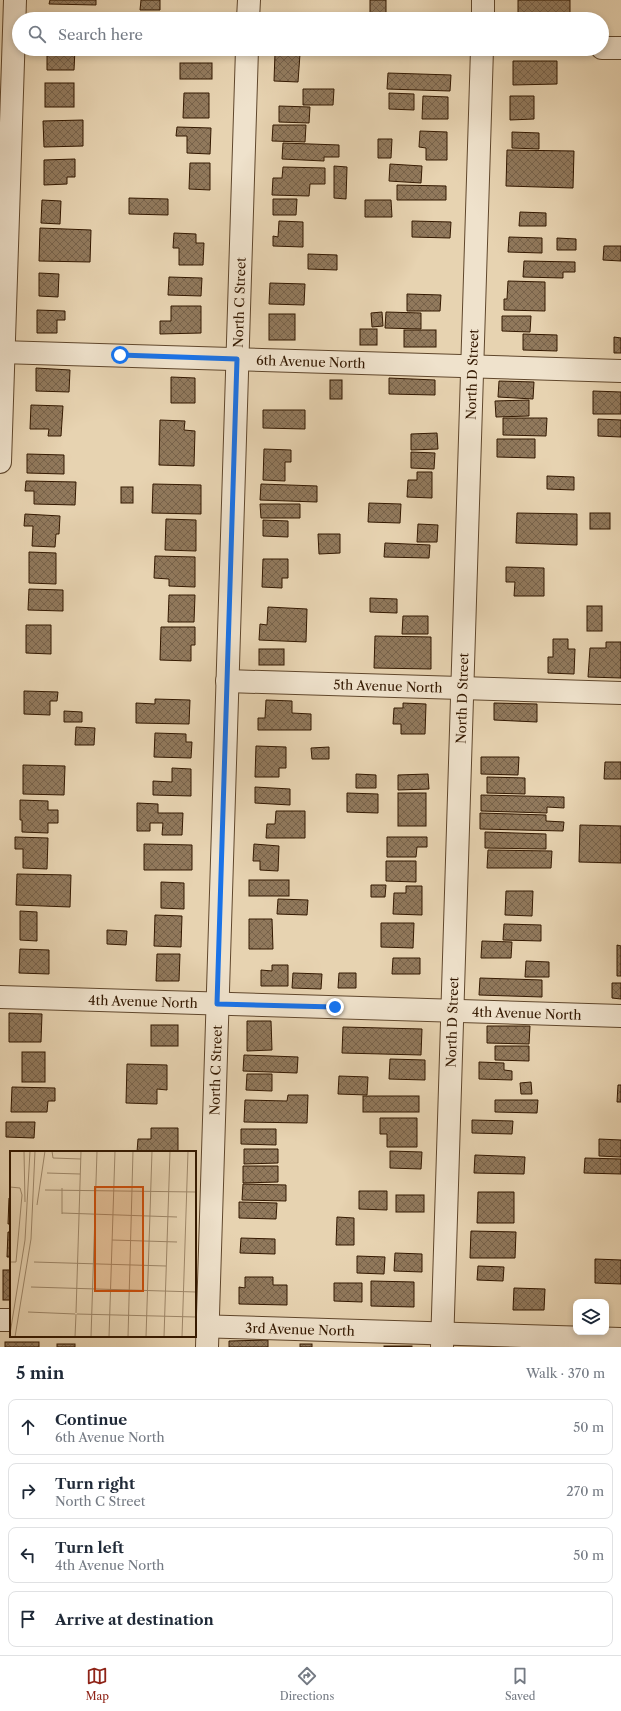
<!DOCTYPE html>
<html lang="en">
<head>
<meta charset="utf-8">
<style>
	:root { --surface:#fff; --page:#f2f2f3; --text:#1f2937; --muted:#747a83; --line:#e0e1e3; --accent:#8f2418 }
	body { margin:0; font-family:"Libre Caslon Text",serif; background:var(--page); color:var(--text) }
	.controls { position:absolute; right:12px; bottom:12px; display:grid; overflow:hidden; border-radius:8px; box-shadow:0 2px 6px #0003 }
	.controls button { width:36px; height:36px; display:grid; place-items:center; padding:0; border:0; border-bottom:1px solid var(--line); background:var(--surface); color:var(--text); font:20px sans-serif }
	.stop { position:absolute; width:12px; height:12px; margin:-9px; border:3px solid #1a73e8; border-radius:50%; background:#fff }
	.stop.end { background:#1a73e8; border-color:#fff; box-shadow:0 1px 4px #0008 }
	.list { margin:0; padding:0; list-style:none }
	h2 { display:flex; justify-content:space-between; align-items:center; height:52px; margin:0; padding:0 16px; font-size:17px }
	h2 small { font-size:13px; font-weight:400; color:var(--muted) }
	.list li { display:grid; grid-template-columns:26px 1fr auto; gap:12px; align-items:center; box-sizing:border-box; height:56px; margin:0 8px 8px; padding:0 8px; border:1px solid var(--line); border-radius:8px }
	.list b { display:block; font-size:15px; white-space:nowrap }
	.list p { margin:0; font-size:13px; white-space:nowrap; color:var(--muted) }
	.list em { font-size:13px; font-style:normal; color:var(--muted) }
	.icon { flex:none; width:22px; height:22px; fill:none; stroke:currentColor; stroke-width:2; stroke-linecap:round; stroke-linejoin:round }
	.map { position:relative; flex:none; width:621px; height:1347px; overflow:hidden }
	.search { position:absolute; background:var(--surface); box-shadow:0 2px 6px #0003; left:12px; right:12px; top:12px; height:44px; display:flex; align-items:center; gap:10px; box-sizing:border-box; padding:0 14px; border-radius:22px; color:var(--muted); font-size:15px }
	.sheet { height:308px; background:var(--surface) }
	nav { display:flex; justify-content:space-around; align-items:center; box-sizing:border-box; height:56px; border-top:1px solid var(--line); background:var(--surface); font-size:11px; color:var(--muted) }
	nav a { display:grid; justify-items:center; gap:2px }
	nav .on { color:var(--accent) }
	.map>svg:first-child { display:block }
	.building { fill:url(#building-cross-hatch); stroke:#331800 }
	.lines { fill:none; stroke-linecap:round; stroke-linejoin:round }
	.minor-casing { stroke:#60472c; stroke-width:24 }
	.minor { stroke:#efe2cc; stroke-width:22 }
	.route { stroke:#1a73e8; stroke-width:5 }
	.labels { text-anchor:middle; stroke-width:3.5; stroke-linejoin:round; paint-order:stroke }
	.street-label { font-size:13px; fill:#331800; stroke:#efe2cc }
	.inset-road { fill:none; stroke:#9f886a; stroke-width:1 }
	.view { fill:#cd4f0a; fill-opacity:0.15; stroke:#cd4f0a; stroke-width:2 }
	.inset-edge { fill:none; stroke:#331800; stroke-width:2 }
</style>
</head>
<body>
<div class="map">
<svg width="621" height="1347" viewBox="0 0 621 1347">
	<defs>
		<pattern id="building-cross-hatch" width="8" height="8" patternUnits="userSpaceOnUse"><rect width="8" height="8" fill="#91795c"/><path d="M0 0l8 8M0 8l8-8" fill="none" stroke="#77624a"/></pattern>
	</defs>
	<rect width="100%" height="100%" fill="#e7d3b1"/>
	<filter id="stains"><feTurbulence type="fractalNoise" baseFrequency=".005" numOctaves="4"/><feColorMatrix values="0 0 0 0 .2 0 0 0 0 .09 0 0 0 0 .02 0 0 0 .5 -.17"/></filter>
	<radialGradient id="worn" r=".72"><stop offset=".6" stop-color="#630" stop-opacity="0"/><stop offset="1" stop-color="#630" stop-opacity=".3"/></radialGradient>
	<g class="building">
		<path d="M50,0H96V5L49,4Z"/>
		<path d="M141,0H160V10H140Z"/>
		<rect x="370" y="0" width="16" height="19"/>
		<path d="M518,0H570V14H558V19H547V15L518,14Z"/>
		<path d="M47,49H75L74,70H47Z"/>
		<path d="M275,53L300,54L298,82L274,81Z"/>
		<path d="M513,61H557V84L513,85Z"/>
		<rect x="180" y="63" width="32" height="16"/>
		<path d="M388,73L451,75L450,91L387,89Z"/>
		<rect x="45" y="83" width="29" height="24"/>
		<path d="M303,89H334L333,105H303Z"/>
		<path d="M184,93H209V118H183Z"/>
		<path d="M389,93L414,94V110L389,109Z"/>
		<path d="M423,96L448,97V119H422Z"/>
		<path d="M510,96H534V119L510,120Z"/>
		<path d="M279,106L310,107L309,123L279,122Z"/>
		<path d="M83,120V146L44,147L43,121Z"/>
		<path d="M273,125H306L305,142L272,141Z"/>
		<path d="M177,127L211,128L210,154L187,153V136H176Z"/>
		<path d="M420,131L447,132V160H426V148L419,147Z"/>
		<path d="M512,132L539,133V149L512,148Z"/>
		<path d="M378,139H392L391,158H378Z"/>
		<path d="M283,143L339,145V157H324V161L282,159Z"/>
		<path d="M507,150L574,151L573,188L506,186Z"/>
		<path d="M75,159V177H67V184L44,185V160Z"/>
		<path d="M190,163H210V190L189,189Z"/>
		<path d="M390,164L422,166L421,183L389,181Z"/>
		<path d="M334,166L347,167L346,199L334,198Z"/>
		<path d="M283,167L325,168V184H310L309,196L272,195L273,178H282Z"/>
		<path d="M397,185L446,186V200H397Z"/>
		<path d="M129,198L168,199V215L129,214Z"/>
		<path d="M273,199H297L296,215H273Z"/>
		<path d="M42,200L61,201L60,224L41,223Z"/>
		<path d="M365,200H391L392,217H365Z"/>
		<path d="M520,212L546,213V226H519Z"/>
		<path d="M279,221L303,222V247L273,246V236L278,237Z"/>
		<path d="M412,221L451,222L450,238L412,237Z"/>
		<path d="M40,228L91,230L90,262L39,261Z"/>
		<path d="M174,233L196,234V243H204L203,265H179V248H173Z"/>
		<path d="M509,237L542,238V253L508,252Z"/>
		<path d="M557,238L576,239V250H557Z"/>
		<path d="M604,246H621V261L603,260Z"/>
		<path d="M308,254L337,255V270L308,269Z"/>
		<path d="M524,261L575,262V272H563V278L523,277Z"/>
		<path d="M39,273L59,274L58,297L39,296Z"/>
		<path d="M169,277L202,278L201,296L168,295Z"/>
		<path d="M508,281L545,282V311L504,310V299H507Z"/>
		<path d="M270,283L305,284L304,305L269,304Z"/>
		<path d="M407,294L441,295L440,311H407Z"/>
		<path d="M171,306H201V333L160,334V321H171Z"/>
		<path d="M37,310L65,311V320H57V333H37Z"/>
		<path d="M382,312L383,326L372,327L371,313Z"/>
		<path d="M386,312L421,313V329L385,328Z"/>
		<rect x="269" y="314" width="26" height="26"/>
		<path d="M502,316H531L530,332L502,331Z"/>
		<rect x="360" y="329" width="17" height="16"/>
		<rect x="404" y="330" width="32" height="17"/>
		<path d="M523,334L557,335V351L523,350Z"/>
		<path d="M614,337L621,338V353H614Z"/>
		<path d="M36,368L70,370L69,392L36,391Z"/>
		<path d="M171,377L195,378V403H171Z"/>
		<path d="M389,378L435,380V395L389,394Z"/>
		<rect x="330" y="380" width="12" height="19"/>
		<path d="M499,381L534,382L533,399L498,397Z"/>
		<path d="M593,391L621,392V414H593Z"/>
		<path d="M529,400V416L496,417L495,401Z"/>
		<path d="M31,405L63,406L61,436H48L49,429H30Z"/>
		<path d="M263,410H305V429L263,428Z"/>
		<path d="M503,418H547L546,436L503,435Z"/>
		<path d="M598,419L621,420V437L598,436Z"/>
		<path d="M160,420L185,421L184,430L195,431L194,466L159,465Z"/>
		<path d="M437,433L438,449L411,450V434Z"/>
		<path d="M497,439H535V458L497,457Z"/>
		<path d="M264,449L291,450V462H285V481L263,480Z"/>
		<path d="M411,452L435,453L434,469L411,468Z"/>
		<path d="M27,454L64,455V474L27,473Z"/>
		<path d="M417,472H432V498L407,497L408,480H417Z"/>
		<path d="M547,476L574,477V490L547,489Z"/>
		<path d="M26,481L76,482L75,505L34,504V491H25Z"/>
		<path d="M153,484L201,485V514L152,513Z"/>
		<path d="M261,484L317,486V502L260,500Z"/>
		<rect x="121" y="487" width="12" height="16"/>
		<path d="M369,503L401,504L400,523L368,522Z"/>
		<path d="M260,504H300V518H261Z"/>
		<path d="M517,513L577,514V545L516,543Z"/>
		<rect x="590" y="513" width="20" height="16"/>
		<path d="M25,514L60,516L59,534H56L55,547L32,546L33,526H24Z"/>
		<path d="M166,519L196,520V551L165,550Z"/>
		<path d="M263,520L288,521V537L263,536Z"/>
		<path d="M418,524L438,525L437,542H417Z"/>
		<path d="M318,534H340V553L319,554Z"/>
		<path d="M385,543L430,545L429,558L384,557Z"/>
		<path d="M29,552L56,553V584L29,583Z"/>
		<path d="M155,556L195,557V587L169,586V579L154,578Z"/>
		<path d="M263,559H288V578H282V588L262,587Z"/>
		<path d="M506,567L544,568V596H514L515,582H506Z"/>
		<path d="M29,589L63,590V611L28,610Z"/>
		<path d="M169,595H195L194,622H168Z"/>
		<path d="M370,598L397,599V613L370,612Z"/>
		<rect x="587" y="606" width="15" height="25"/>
		<path d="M268,607L307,609L306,642L259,640L260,624L267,625Z"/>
		<path d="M403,616H428V634H402Z"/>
		<path d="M26,625H51V654L26,653Z"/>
		<path d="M161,627H195V645H191V661L160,660Z"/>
		<path d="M375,636L431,637V669L374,668Z"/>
		<path d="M553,639H568V649H575L574,674L548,673V657H553Z"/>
		<path d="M606,642H621V678L588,677L590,648H606Z"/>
		<rect x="259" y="649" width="25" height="16"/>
		<path d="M24,691L58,692L57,701H50V715L24,714Z"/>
		<path d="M155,699L190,700L189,724L136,723V703L155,704Z"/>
		<path d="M266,700L292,701V713L311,714V730H258V718H265Z"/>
		<path d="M403,703L426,704L425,734H401V724H393L394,708H403Z"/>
		<path d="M494,703L537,704V722L494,720Z"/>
		<path d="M64,711L82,712V722H64Z"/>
		<path d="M76,727L95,728L94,745H75Z"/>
		<path d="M155,733L186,734V742H192L191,758L154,757Z"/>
		<path d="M256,746L286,747V768H279V777H255Z"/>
		<path d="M329,747V759H312L311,748Z"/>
		<path d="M481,757H519L518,775L481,774Z"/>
		<path d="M605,762H621V779H604Z"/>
		<path d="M23,765L65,766L64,795L23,794Z"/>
		<path d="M172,768L191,769V796L153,795V781L172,782Z"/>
		<path d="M356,774L376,775V788H356Z"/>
		<path d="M428,774L429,789L398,790V775Z"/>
		<path d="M487,777L525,778V794L487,793Z"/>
		<path d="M255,787L290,789V805L255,803Z"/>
		<path d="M347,793L378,794V813L347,812Z"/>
		<rect x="398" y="793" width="28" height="33"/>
		<path d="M481,795L564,797V808L547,807V813L481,811Z"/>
		<path d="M20,800L48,801V810H58V823H48V833L22,832V820H20Z"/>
		<path d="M137,803L158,804V813H183L182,835H162L163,823H150V831H137Z"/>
		<path d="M276,811H305V838H266L267,824H275Z"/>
		<path d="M480,813L546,815V821L564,822L563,831L480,829Z"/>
		<path d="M580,825L621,826V863L579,862Z"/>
		<path d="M485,832L546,834V849L485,848Z"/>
		<path d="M15,837L48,838L47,869L23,868V849H15Z"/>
		<path d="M387,837H427V847H417L416,857H387Z"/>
		<path d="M144,844L192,845V870H144Z"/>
		<path d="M254,844L279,846L278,871L260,870V861H253Z"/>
		<path d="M488,850L552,851L551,868H487Z"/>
		<path d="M386,861H416V882L386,881Z"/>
		<path d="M17,874L71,875L70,907L16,905Z"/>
		<rect x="249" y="880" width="40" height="16"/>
		<path d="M161,882L184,883V909L161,908Z"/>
		<path d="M371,885H386L385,897H371Z"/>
		<path d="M406,886H422V915L393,914L394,893H406Z"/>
		<path d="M506,891H533L532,916L505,915Z"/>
		<path d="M278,899L308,900L307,915L277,914Z"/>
		<path d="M20,911L37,912V941L20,940Z"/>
		<path d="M155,915L182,916L181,947L154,946Z"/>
		<path d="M249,919H272L273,949H249Z"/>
		<path d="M381,923H414L413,948L381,947Z"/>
		<path d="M504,924L541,925V941L503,940Z"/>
		<path d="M107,930L127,931L126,945L107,944Z"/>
		<path d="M482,941L512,942L511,958H481Z"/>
		<path d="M617,945L621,946V976H617Z"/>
		<path d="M20,949L49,950V974L19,973Z"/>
		<path d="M157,954H180L179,981H156Z"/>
		<path d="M393,958H420V974H392Z"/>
		<path d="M526,961L549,962V977H525Z"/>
		<path d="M272,965H288V986H261V970L272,971Z"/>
		<path d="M293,973L322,974L321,989L292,988Z"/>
		<path d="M339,973H356V988H338Z"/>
		<path d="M480,978L542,980V997L479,995Z"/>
		<path d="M612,983H621V999L612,998Z"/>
		<path d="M9,1013L42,1014L41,1042H9Z"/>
		<path d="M247,1021H271L272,1050L247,1051Z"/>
		<rect x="151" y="1025" width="27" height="21"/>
		<path d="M487,1026H530L529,1044L487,1043Z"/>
		<path d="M343,1027L422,1029L421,1055L342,1053Z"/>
		<path d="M495,1046H529V1061L495,1060Z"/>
		<rect x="22" y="1052" width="23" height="30"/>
		<path d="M244,1055L298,1057L297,1073L243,1071Z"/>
		<path d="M390,1059L425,1060V1080L389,1079Z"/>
		<path d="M479,1062L504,1063V1070L512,1071V1080L479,1079Z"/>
		<path d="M127,1064L167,1065V1090L157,1089V1104L126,1103Z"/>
		<path d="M247,1074H272V1091L246,1090Z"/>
		<path d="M339,1076L368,1077L367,1095L338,1094Z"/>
		<path d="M531,1082L532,1094H521L520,1083Z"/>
		<path d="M618,1085H621V1102H617Z"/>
		<path d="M12,1087L55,1088V1101H48L47,1112H11Z"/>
		<path d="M288,1095H308L307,1123L244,1122L245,1100L287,1101Z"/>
		<rect x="363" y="1096" width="56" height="16"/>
		<path d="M495,1100H538L537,1113L495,1112Z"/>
		<path d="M380,1118H417V1147H387V1134H380Z"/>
		<path d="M472,1120L513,1121L512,1134L472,1133Z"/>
		<path d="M6,1122H35L34,1138L6,1137Z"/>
		<path d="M151,1128H178V1152H137L138,1139H151Z"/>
		<path d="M241,1129H276V1145L241,1144Z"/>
		<path d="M599,1139L621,1140V1157L599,1156Z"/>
		<path d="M244,1149H278V1163L244,1164Z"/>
		<path d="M390,1151L422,1152L421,1169L390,1168Z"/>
		<path d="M475,1155L525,1157L524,1174L474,1173Z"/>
		<path d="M585,1158L621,1159V1174L584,1173Z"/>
		<path d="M243,1166H278V1182L243,1183Z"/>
		<path d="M243,1184L286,1185V1201L242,1200Z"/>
		<path d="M359,1191H387V1210L359,1209Z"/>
		<path d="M478,1192H514V1223H477Z"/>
		<rect x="396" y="1195" width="28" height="17"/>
		<path d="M9,1198H11V1224H8Z"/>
		<path d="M239,1202L277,1203L276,1219L239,1218Z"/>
		<path d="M337,1217L354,1218V1245H336Z"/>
		<path d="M471,1231L516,1232L515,1258H470Z"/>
		<path d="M8,1232H11V1257H7Z"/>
		<path d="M241,1238L275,1239V1254L240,1253Z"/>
		<path d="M395,1253L422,1254V1272L394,1271Z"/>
		<path d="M357,1256L385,1257L384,1274L357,1273Z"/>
		<path d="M595,1259L621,1260V1284L595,1283Z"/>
		<path d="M478,1266L504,1267L503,1281L477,1280Z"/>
		<rect x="3" y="1270" width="8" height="30"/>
		<path d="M245,1277H273V1285H287V1305L239,1304V1287L245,1288Z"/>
		<path d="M371,1281L414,1282V1307L371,1306Z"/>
		<path d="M334,1283H362V1302L334,1301Z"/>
		<path d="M514,1288L545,1289L544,1310H513Z"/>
		<path d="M268,1340V1347H229V1341Z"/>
		<rect x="5" y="1342" width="34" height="5"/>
		<rect x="57" y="1344" width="18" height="3"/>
		<rect x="300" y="1344" width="12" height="3"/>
		<rect x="384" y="1346" width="28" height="1"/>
	</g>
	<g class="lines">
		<g class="minor-casing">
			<g id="minor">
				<path d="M248,19L249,0"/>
				<path d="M483,19V0"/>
				<path d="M602,48H621"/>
				<path id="s1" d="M0,352L621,371"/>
				<path d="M0,462L15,0"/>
				<path id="s2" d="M227,681L621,693"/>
				<path id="s3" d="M0,997L621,1016"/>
				<path d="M0,1320H11"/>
				<path id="s4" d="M195,1326L621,1339"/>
				<path id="s5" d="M207,1347L247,49"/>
				<path id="s6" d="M442,1347L482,49"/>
			</g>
		</g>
		<use href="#minor" class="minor"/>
	</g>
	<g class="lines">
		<path class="route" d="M120,355L237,359L217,1004L335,1007"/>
	</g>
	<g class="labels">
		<g class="street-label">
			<text dy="5" stroke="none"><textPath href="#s5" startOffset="1045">North C Street</textPath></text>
			<text dy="5" stroke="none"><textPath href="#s1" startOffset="311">6th Avenue North</textPath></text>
			<text dy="5" stroke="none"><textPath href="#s6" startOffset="973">North D Street</textPath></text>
			<text dy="5" stroke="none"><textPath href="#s2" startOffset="161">5th Avenue North</textPath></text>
			<text dy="5" stroke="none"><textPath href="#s6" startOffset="649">North D Street</textPath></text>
			<text dy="5" stroke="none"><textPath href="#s3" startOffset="143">4th Avenue North</textPath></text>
			<text dy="5" stroke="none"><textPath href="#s3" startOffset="527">4th Avenue North</textPath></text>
			<text dy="5" stroke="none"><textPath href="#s6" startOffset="325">North D Street</textPath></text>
			<text dy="5" stroke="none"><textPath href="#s5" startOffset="277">North C Street</textPath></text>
			<text dy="5" stroke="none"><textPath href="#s4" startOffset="105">3rd Avenue North</textPath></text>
		</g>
	</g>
	<g transform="translate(10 1151)">
		<rect width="186" height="186" fill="#e7d3b1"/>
		<path class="inset-road" d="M14,0L15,51M42,0L43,7L71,8M37,22L70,23M0,36L10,37L12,44L6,111H0M35,39L186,41M27,54L35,0M52,62L167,66M52,63V37M102,89L167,91M24,111L156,115M21,136L186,141M18,161L65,163M66,162L71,0M67,163L186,166M0,183L15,89L20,0M5,186L21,88L25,0M65,186L66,163M81,186L87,0M99,186L105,0M118,186L123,0M136,186L142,0M154,186L160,0M172,186L178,0"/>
		<path class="view" d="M85,36H133V140H85Z"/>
		<rect width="186" height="186" class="inset-edge"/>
	</g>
	<rect width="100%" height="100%" filter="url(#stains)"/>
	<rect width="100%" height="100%" fill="url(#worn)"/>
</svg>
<div class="controls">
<button><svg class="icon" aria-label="layers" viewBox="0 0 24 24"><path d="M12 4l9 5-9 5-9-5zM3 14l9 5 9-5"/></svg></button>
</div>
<div class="stop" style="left:120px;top:355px"></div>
<div class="stop end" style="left:335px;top:1007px"></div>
<div class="search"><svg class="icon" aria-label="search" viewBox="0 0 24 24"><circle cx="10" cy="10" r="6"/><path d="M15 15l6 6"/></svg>Search here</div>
</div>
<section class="sheet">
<h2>5 min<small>Walk · 370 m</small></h2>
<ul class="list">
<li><svg class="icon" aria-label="ahead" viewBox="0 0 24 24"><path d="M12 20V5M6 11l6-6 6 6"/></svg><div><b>Continue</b><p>6th Avenue North</p></div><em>50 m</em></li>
<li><svg class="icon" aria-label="right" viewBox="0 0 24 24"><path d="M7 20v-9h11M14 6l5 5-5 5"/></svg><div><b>Turn right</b><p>North C Street</p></div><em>270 m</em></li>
<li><svg class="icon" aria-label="left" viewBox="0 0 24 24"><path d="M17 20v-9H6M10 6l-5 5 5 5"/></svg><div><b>Turn left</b><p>4th Avenue North</p></div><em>50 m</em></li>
<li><svg class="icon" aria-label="arrive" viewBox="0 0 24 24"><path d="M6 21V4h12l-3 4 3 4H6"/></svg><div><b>Arrive at destination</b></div></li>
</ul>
</section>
<nav>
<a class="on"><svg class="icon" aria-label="map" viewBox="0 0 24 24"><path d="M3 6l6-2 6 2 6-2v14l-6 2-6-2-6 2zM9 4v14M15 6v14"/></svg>Map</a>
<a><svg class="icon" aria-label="directions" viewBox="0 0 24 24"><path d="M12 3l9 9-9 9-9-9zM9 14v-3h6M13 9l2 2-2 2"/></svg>Directions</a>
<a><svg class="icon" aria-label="saved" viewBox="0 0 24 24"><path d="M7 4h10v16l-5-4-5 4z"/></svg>Saved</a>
</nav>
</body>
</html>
